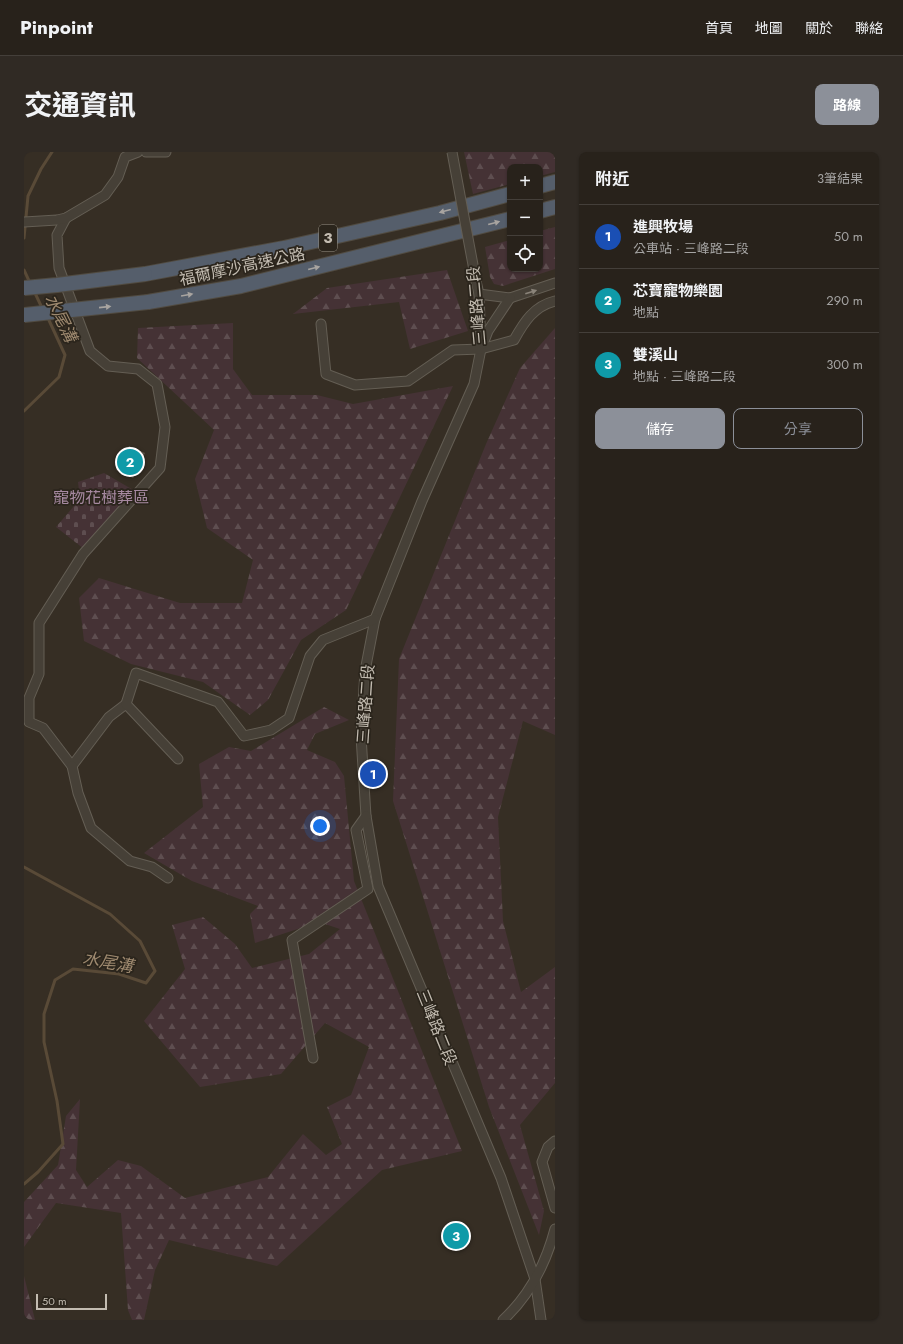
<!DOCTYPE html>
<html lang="zh-TW">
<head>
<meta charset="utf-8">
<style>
	:root { --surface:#28221b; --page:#302a24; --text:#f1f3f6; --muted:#a5a4a3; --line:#443f3a; --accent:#8c9099 }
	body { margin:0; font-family:Jost,"Noto Sans TC",sans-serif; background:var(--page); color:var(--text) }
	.controls { position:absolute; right:12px; top:12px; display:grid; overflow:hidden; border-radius:8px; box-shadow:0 1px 3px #0004 }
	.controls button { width:36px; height:36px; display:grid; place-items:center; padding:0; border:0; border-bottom:1px solid var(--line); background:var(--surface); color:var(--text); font:20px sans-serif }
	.scale { position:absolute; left:12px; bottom:10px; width:71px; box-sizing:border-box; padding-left:4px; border:2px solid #c3bcb1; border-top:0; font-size:11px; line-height:14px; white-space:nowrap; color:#c3bcb1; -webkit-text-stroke:3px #2b251c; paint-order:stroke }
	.you { position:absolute; left:296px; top:674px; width:14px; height:14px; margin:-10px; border:3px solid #fff; border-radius:50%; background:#1a73e8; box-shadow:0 0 0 6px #1a73e833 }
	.badge { display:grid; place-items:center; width:26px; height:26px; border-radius:50%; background:var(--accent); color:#fff; font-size:13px; font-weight:700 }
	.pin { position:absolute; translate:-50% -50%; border:2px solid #fff; box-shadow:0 1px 4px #0006 }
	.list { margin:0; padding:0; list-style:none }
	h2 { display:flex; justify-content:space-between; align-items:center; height:52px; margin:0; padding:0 16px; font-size:17px }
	h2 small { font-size:13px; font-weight:400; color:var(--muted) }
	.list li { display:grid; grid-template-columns:26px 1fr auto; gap:12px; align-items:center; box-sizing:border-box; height:64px; padding:0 16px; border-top:1px solid var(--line) }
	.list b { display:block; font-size:15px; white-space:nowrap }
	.list p { margin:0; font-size:13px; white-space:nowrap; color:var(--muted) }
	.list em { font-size:13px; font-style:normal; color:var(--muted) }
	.actions { display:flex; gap:8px; padding:12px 16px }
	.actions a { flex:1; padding:9px 0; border:1px solid var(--accent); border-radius:8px; text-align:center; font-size:14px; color:var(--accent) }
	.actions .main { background:var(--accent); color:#fff }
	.icon { flex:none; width:22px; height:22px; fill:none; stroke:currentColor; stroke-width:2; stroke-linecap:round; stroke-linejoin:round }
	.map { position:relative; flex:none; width:531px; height:1168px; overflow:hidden; border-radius:8px }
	header { display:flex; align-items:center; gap:24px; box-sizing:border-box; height:56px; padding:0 20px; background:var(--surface); border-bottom:1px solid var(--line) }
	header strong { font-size:19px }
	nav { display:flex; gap:22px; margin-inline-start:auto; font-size:14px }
	.intro { display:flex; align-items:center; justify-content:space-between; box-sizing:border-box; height:96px; padding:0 24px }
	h1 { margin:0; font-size:28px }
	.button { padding:10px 18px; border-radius:8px; background:var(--accent); color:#fff; font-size:14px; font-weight:700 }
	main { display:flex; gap:24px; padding:0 24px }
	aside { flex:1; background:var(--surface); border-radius:8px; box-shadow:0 1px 3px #0004 }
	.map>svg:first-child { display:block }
	.forest { fill:url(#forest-firs) }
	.cemetery { fill:url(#cemetery-stones) }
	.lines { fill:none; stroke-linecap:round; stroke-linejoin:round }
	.stream { stroke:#594a37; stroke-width:3 }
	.building { fill:url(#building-cross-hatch) }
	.minor-casing { stroke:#645e54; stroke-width:11 }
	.highway-casing { stroke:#514b41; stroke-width:16 }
	.minor { stroke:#464037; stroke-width:9 }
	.highway { stroke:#555e6b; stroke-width:14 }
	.minor-bridge-casing { stroke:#645e54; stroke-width:11; stroke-linecap:butt }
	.highway-bridge-casing { stroke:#514b41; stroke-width:16; stroke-linecap:butt }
	.minor-bridge { stroke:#464037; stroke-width:9 }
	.highway-bridge { stroke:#555e6b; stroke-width:14 }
	.oneway { fill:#a8a4a0 }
	.oneway2 { fill:#8b847a }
	.labels { text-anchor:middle; stroke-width:3.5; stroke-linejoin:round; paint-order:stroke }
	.shield { fill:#2b251c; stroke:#958f84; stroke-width:1 }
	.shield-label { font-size:15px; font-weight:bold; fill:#c3bcb1 }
	.street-label { font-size:16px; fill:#c3bcb1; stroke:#2b251c }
	.park-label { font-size:16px; fill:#a689a0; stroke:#2b251c }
	.water-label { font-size:17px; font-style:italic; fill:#9e896f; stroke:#2b251c }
</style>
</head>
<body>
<header>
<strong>Pinpoint</strong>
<nav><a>首頁</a><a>地圖</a><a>關於</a><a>聯絡</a></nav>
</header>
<div class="intro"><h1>交通資訊</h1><a class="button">路線</a></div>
<main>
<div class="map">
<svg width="531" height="1168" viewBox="0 0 531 1168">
	<defs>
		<pattern id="forest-firs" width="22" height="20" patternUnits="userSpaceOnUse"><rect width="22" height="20" fill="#453235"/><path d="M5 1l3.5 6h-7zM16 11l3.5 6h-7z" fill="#5e4e50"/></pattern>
		<pattern id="cemetery-stones" width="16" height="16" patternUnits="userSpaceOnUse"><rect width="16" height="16" fill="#453235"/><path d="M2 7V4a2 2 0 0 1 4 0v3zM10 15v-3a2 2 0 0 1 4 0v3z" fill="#5e4e50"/></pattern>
		<pattern id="building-cross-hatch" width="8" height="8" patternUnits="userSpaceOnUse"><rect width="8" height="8" fill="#5f564a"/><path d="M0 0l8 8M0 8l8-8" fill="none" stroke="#746c62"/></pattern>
	</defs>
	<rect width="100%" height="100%" fill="#362e24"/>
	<g class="forest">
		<path d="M440,0H531V20L516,24V15H486V32L449,42Z"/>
		<path d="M531,75V117L479,134L470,132L466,125L461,95L486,88V117H516V79Z"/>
		<path d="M423,118L444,179L386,197L375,150L269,162L303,136Z"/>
		<path d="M209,171V217L228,243H293L329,252L429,234L322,458L277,488L244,548L226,563L179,530L107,512L60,489L55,446L75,426L156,451H218L229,408L183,376L171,327L190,278L113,206L114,176Z"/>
		<path d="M531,176V583L499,569L474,665L479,769L497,840L531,815V931L496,973L520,1059L515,1083L465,955L369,649L375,507L462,292L496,216Z"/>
		<path d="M300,555L325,568L291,582L283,598L311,610L320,624L330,729L438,999L358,1018L253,1114L145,1088L131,1118L120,1168H108L104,1158L97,1061L32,1051L0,1095V1050L34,1013L42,964L56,947L52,1018L63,1035L94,1008L117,1014L161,1046L244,1025L279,982L302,1003L318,992L303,955L327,943L345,895L301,871L257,922L176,935L120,869L161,817L148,773L179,765L211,792L228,816L285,802L316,777L295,770L231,791L226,762L234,754L168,729L120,701L179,655L175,612L205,595L227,599Z"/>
		<path d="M0,1124L11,1168H0Z"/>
	</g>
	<path class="cemetery" d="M80,321L111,339L60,397L32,375L56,347L54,330Z"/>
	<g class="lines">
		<g class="stream">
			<path d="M0,86L4,44L17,17L28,0"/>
			<path d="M0,118L6,131"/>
			<path d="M10,139L19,158"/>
			<path d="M0,259L35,225L41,203L23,164"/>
			<path d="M0,715L86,762L116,789L131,819L122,831L95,822L49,817L31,828L20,862V890L33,949L39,992L14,1020L0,1032"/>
		</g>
	</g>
	<path class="building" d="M105,294L121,301L109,326L92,318Z"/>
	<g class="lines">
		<g class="minor-casing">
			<g id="minor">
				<path d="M122,0H142"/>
				<path d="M42,66L33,83L35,116L66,199L84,214L114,217L133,232L141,275L136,316L59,402L15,471V522L5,546V570L19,576L48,614L85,565L102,552"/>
				<path d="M0,70L33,68L42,66L81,43L94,25L101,5L114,0"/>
				<path d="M452,129L455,142L457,197L450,232L398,349L351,467L341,519L337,584L342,664L354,734L477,1026L511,1127L517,1168"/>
				<path d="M455,142L486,146L531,131"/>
				<path d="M297,172L302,222L331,233L384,229L429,198L457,197L490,188C500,170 510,154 531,149"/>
				<path d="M459,192L464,179L486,146"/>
				<path d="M154,607L102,552L112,521L194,550L220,584L247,578L265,566L286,504L299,488L351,467"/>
				<path d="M48,614L54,641L67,676L106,709L128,715L144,726"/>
				<path d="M289,906L268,788L344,737L332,678L342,664"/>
				<path d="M531,989L524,995L518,1010L531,1056"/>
				<path d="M479,1168C505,1144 522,1111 531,1077"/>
			</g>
		</g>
		<g class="highway-casing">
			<g id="highway">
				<path d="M516,34L531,30"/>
				<path d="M516,59L531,55"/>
				<path d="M121,122L260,96L416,61L486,42"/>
				<path d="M124,150L217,134L486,67"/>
			</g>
		</g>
		<use href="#minor" class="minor"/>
		<use href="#highway" class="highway"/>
		<g class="minor-bridge-casing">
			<path id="minor-bridge" d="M428,0L452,129"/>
		</g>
		<g class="highway-bridge-casing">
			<g id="highway-bridge">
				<path d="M0,136L33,133L121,122"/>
				<path d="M0,163L124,150"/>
			</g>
		</g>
		<use href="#minor-bridge" class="minor-bridge"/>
		<use href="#highway-bridge" class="highway-bridge"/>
	</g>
	<defs><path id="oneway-solid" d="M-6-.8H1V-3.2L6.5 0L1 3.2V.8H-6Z"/></defs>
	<g class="oneway">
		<use href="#oneway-solid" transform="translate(421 59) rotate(165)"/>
		<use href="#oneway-solid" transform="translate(470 71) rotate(-15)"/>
		<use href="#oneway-solid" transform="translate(290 116) rotate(-14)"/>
		<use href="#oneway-solid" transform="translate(163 143) rotate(-10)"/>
		<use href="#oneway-solid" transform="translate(81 155) rotate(-6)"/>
	</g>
	<use class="oneway2" href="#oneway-solid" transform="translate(507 140) rotate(-18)"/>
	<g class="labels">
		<rect class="shield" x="295" y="73" width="18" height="26" rx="3"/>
		<g class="shield-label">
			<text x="304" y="91">3</text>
		</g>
		<g class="street-label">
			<text transform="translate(218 114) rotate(-12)" y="6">福爾摩沙高速公路</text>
			<text transform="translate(452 154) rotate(-95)" y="6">三峰路二段</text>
			<text transform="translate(341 552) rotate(-86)" y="6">三峰路二段</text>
			<text transform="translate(413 875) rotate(68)" y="6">三峰路二段</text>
		</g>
		<g class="park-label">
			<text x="77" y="351">寵物花樹葬區</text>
		</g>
		<g class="water-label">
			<text transform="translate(37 166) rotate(64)" y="6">水尾溝</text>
			<text transform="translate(84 810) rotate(10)" y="6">水尾溝</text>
		</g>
	</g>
</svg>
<div class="controls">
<button>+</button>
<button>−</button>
<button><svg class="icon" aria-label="locate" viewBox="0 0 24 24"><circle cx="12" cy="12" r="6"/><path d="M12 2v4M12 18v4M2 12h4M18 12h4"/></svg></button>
</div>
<div class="scale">50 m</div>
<div class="you"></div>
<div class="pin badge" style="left:349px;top:622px;background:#1a4fb4">1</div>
<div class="pin badge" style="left:106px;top:310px;background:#0f9aa8">2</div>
<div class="pin badge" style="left:432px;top:1084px;background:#0f9aa8">3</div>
</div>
<aside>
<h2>附近<small>3筆結果</small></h2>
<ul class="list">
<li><span class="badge" style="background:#1a4fb4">1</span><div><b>進興牧場</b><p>公車站 · 三峰路二段</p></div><em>50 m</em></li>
<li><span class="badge" style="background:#0f9aa8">2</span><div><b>芯寶寵物樂園</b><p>地點</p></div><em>290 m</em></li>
<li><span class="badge" style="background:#0f9aa8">3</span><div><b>雙溪山</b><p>地點 · 三峰路二段</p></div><em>300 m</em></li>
</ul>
<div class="actions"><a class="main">儲存</a><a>分享</a></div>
</aside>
</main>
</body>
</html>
